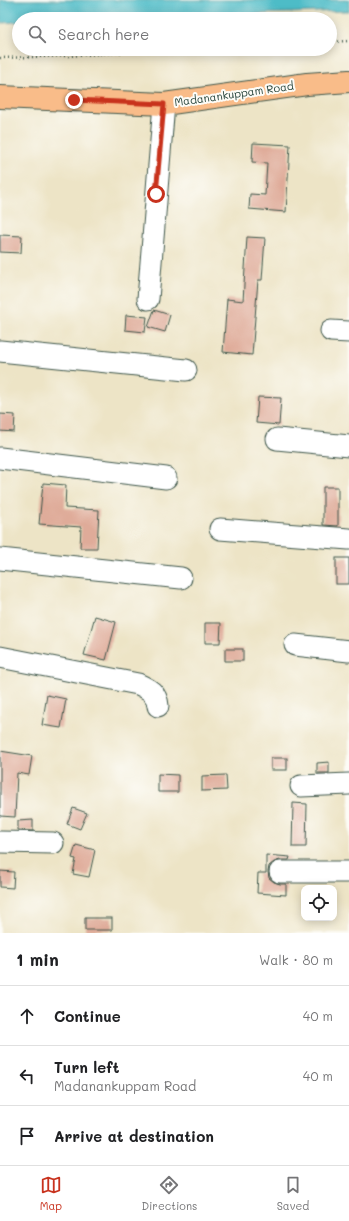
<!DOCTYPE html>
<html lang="en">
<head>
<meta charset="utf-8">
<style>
	:root { --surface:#fff; --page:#f6f6f6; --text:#202124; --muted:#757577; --line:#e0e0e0; --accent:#c8321e }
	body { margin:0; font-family:Mali,sans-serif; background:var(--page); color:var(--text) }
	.controls { position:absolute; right:12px; bottom:12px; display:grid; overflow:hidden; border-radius:8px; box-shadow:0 2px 10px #0003 }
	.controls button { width:36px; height:36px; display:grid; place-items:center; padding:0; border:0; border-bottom:1px solid var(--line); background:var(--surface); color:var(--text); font:20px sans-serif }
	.stop { position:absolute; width:12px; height:12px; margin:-9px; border:3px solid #c8321e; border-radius:50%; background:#fff }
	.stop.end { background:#c8321e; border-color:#fff; box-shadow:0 1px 4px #0008 }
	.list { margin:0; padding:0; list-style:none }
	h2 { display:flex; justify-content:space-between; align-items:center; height:52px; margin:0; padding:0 16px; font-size:17px }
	h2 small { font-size:13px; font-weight:400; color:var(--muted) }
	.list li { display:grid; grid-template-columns:26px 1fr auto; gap:12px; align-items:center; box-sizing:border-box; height:60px; padding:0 16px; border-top:1px solid var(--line) }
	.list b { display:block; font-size:15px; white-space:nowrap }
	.list p { margin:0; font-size:13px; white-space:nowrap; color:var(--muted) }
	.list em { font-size:13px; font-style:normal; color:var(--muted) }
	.icon { flex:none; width:22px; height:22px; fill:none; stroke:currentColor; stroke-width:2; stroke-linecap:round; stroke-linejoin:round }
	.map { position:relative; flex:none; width:349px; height:933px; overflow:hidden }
	.search { position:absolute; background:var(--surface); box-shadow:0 2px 10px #0003; left:12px; right:12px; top:12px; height:44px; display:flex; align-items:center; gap:10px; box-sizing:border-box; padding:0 14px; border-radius:22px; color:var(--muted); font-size:15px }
	.sheet { height:232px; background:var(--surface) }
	nav { display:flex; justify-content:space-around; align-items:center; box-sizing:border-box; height:56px; border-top:1px solid var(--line); background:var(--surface); font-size:11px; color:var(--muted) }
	nav a { display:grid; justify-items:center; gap:2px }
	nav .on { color:var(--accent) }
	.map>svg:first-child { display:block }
	.water { fill:#4ebcc7; stroke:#367c7e }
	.building { fill:#dfab99 }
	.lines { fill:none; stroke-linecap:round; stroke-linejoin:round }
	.minor-casing { stroke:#3e564a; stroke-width:23 }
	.major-casing { stroke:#3e564a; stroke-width:24 }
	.path { stroke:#3e564a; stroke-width:2.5; stroke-dasharray:1 3; stroke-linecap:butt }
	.minor { stroke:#fff; stroke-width:21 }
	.major { stroke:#f9bc89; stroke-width:22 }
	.route { stroke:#c8321e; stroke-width:5 }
	.labels { text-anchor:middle; stroke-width:4; stroke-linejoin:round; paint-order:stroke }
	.street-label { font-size:11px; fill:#1f3d34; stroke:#fdfcf7 }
</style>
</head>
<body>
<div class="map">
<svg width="349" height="933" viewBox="0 0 349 933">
	<rect width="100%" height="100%" fill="#fdfcf7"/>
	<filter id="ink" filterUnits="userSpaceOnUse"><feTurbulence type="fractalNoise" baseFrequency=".025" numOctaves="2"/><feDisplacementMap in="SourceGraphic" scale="8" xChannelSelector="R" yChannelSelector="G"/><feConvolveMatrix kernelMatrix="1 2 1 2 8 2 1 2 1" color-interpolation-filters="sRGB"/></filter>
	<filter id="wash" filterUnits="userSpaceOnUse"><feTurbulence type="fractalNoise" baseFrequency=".012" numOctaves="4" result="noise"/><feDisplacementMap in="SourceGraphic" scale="16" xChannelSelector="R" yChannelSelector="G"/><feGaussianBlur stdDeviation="0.9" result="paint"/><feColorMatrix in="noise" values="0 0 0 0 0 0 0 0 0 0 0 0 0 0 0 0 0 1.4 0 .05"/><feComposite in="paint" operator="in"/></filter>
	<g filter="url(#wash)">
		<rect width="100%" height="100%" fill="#ede4c6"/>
		<path class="water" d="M0,0H349V11L104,19H19V22L0,23Z"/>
		<g id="blocks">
			<g class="building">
				<path d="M253,143L290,145L286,212L249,209L250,194L265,195L267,163L252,162Z"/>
				<path d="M0,235L22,236L21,253L0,252Z"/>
				<path d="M247,237L265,238L262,280H258L252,355L223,352L227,299L243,301Z"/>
				<path d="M154,310L170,315L165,332L148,327Z"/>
				<path d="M126,315L147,317L145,332L125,330Z"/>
				<path d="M258,397L281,398L279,425L256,423Z"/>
				<path d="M0,414L15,415L14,432L0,431Z"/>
				<path d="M43,483L66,485L65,508L99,510L97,548H80L81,527L39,524Z"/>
				<path d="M323,487H338V526L323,525Z"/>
				<rect x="336" y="558" width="13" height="26"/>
				<path d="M95,616L116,622L106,660L84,655Z"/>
				<path d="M205,623H221L220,643H205Z"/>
				<rect x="225" y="649" width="18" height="12"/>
				<path d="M47,695L66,699L61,728L42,725Z"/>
				<path d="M0,751L32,756L29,775L17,773L15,817L0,816Z"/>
				<rect x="271" y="758" width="16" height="12"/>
				<path d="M329,762V773H317V763Z"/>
				<path d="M158,774L178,775V792H158Z"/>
				<path d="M226,775L227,790L202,791V776Z"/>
				<path d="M293,803L307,804L306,847H292Z"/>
				<path d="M73,808L87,813L80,829L67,824Z"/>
				<path d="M33,820V831L18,830V821Z"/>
				<path d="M76,845L95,850L89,877L73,874L76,859L72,858Z"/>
				<path d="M266,855L290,857L289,860H280L274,862L269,866L268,872L269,878L274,882L280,884H286V895L257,893L258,873H266Z"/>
				<path d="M0,871L14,872L13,888L0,887Z"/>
				<rect x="85" y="918" width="27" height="12"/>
			</g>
		</g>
	</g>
	<g filter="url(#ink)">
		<use href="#blocks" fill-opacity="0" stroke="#3e564a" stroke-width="1"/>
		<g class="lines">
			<g class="minor-casing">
				<g id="minor">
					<path d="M148,299L164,104"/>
					<path d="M331,331L349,332"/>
					<path d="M0,351L186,370"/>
					<path d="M277,439L349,446"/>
					<path d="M0,458L166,478"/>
					<path d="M220,529L349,539"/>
					<path d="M0,559L181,578"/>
					<path d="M295,645L349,651"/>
					<path d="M0,657L138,684C149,689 157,693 158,706"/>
					<path d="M301,786L349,784"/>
					<path d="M0,842L53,843"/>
					<path d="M280,872H349"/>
				</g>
			</g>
			<g class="major-casing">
				<path id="major" d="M0,97L164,104L307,84L349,81"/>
			</g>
			<g class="path">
				<path d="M330,42L349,41"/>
				<path d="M0,58L67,56L182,49"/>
			</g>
			<use href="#minor" class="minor"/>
			<use href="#major" class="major"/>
		</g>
	</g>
	<g class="lines" filter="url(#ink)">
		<path class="route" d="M74,100L164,104L156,194"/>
	</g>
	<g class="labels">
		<g class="street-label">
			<text transform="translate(234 94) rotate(-8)" y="4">Madanankuppam Road</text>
		</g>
	</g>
</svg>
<div class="controls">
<button><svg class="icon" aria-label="locate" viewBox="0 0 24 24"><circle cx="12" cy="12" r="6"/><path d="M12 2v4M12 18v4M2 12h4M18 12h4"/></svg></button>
</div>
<div class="stop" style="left:156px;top:194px"></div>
<div class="stop end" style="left:74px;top:100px"></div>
<div class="search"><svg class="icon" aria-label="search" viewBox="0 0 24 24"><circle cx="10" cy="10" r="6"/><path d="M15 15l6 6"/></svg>Search here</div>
</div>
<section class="sheet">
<h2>1 min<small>Walk · 80 m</small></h2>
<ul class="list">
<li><svg class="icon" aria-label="ahead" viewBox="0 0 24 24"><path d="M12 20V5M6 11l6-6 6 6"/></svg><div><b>Continue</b></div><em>40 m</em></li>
<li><svg class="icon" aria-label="left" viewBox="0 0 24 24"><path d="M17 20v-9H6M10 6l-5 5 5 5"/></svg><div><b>Turn left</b><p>Madanankuppam Road</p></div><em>40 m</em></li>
<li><svg class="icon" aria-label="arrive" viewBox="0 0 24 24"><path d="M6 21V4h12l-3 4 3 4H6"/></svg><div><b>Arrive at destination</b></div></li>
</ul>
</section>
<nav>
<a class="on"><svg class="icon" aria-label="map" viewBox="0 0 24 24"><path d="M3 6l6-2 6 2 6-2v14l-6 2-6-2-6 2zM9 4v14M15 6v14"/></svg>Map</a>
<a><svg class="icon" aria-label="directions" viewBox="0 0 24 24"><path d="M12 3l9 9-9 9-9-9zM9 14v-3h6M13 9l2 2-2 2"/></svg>Directions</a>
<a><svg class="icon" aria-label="saved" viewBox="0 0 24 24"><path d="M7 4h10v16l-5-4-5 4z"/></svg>Saved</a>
</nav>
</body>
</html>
